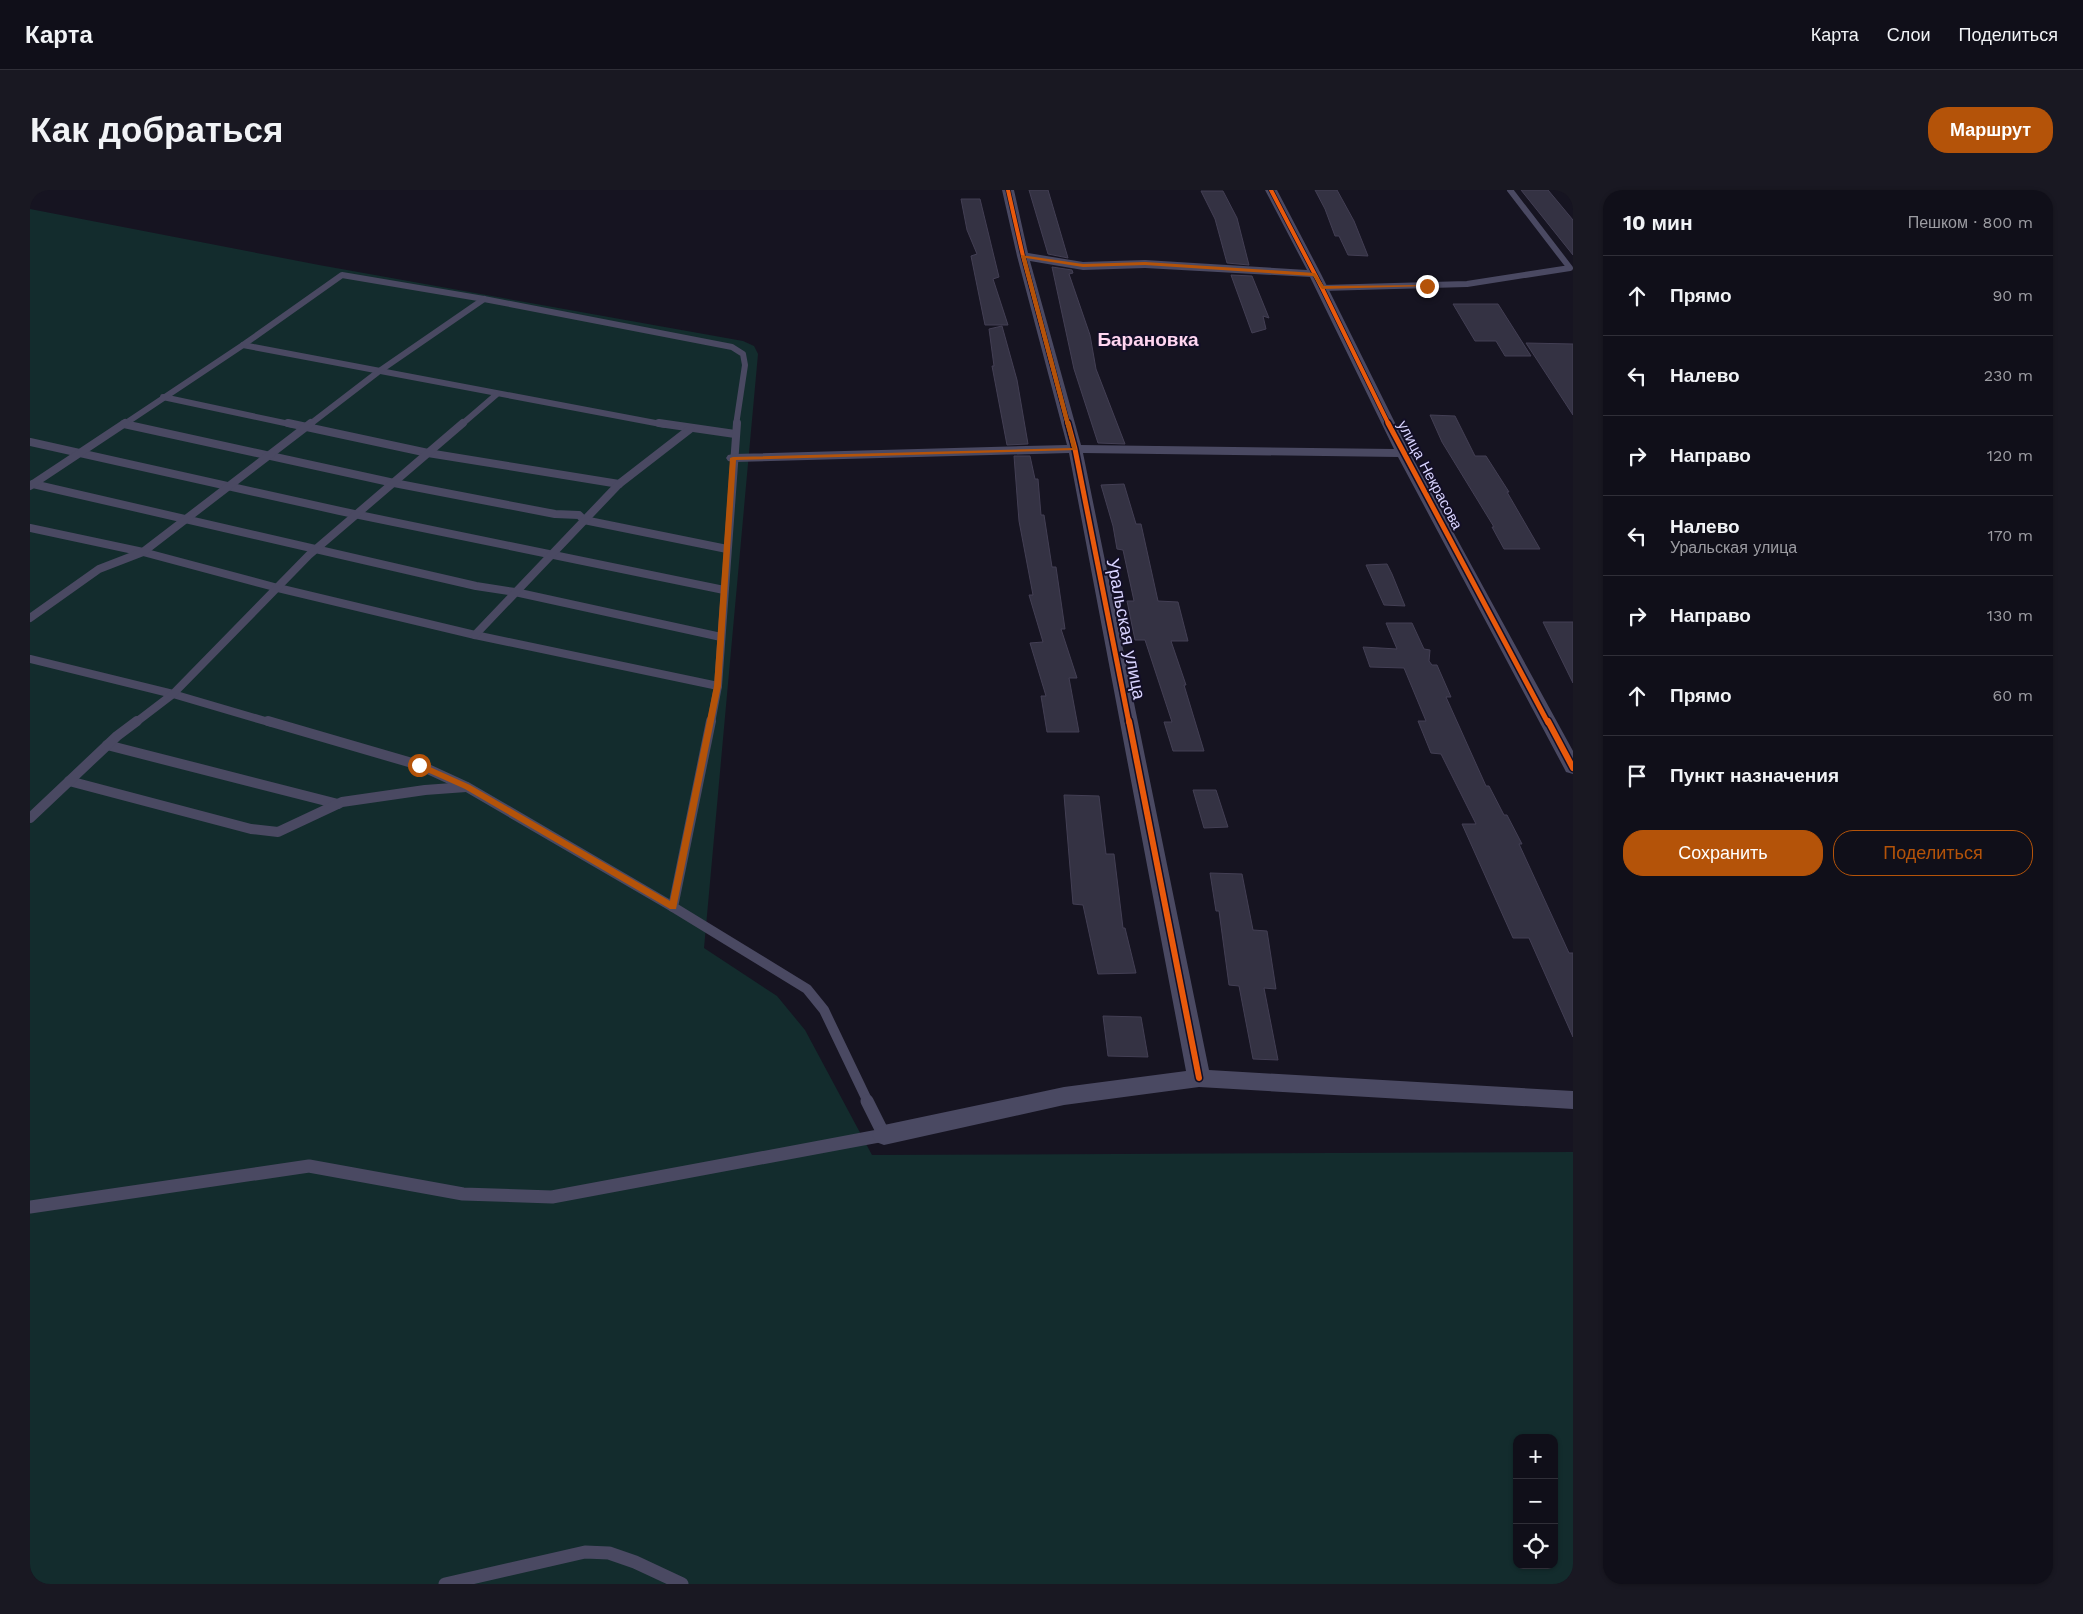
<!DOCTYPE html>
<html lang="ru">
<head>
<meta charset="utf-8">
<style>
	:root { --surface:#100f19; --page:#191822; --text:#f1f3f6; --muted:#9c9ca2; --line:#302f38; --accent:#b45309 }
	body { margin:0; font-family:"Work Sans",sans-serif; background:var(--page); color:var(--text) }
	.controls { position:absolute; right:15px; bottom:15px; display:grid; overflow:hidden; border-radius:10px; box-shadow:0 1px 4px #0004 }
	.controls button { width:45px; height:45px; display:grid; place-items:center; padding:0; border:0; border-bottom:1px solid var(--line); background:var(--surface); color:var(--text); font:25px sans-serif }
	.stop { position:absolute; width:15px; height:15px; margin:-11px; border:4px solid #b45309; border-radius:50%; background:#fff }
	.stop.end { background:#b45309; border-color:#fff; box-shadow:0 1px 5px #0008 }
	.list { margin:0; padding:0; list-style:none }
	h2 { display:flex; justify-content:space-between; align-items:center; height:65px; margin:0; padding:0 20px; font-size:21px }
	h2 small { font-size:16px; font-weight:400; color:var(--muted) }
	.list li { display:grid; grid-template-columns:32px 1fr auto; gap:15px; align-items:center; box-sizing:border-box; height:80px; padding:0 20px; border-top:1px solid var(--line) }
	.list b { display:block; font-size:19px; white-space:nowrap }
	.list p { margin:0; font-size:16px; white-space:nowrap; color:var(--muted) }
	.list em { font-size:16px; font-style:normal; color:var(--muted) }
	.actions { display:flex; gap:10px; padding:15px 20px }
	.actions a { flex:1; padding:11px 0; border:1px solid var(--accent); border-radius:20px; text-align:center; font-size:18px; color:var(--accent) }
	.actions .main { background:var(--accent); color:#fff }
	.icon { flex:none; width:28px; height:28px; fill:none; stroke:currentColor; stroke-width:2; stroke-linecap:round; stroke-linejoin:round }
	.map { position:relative; flex:none; width:1543px; height:1394px; overflow:hidden; border-radius:20px }
	header { display:flex; align-items:center; gap:30px; box-sizing:border-box; height:70px; padding:0 25px; background:var(--surface); border-bottom:1px solid var(--line) }
	header strong { font-size:24px }
	nav { display:flex; gap:28px; margin-inline-start:auto; font-size:18px }
	.intro { display:flex; align-items:center; justify-content:space-between; box-sizing:border-box; height:120px; padding:0 30px }
	h1 { margin:0; font-size:35px }
	.button { padding:12px 22px; border-radius:20px; background:var(--accent); color:#fff; font-size:18px; font-weight:700 }
	main { display:flex; gap:30px; padding:0 30px }
	aside { flex:1; background:var(--surface); border-radius:20px; box-shadow:0 1px 4px #0004 }
	.map>svg:first-child { display:block }
	.green { fill:#132c2d; fill-rule:evenodd }
	.building { fill:#343243; stroke:#433f54 }
	.lines { fill:none; stroke-linecap:round; stroke-linejoin:round }
	.service-far3 { stroke:#4a4962; stroke-width:6 }
	.service-far2 { stroke:#4a4962; stroke-width:8 }
	.service-far1 { stroke:#4a4962; stroke-width:10 }
	.service { stroke:#4a4962; stroke-width:13 }
	.minor { fill:#4a4962; fill-rule:evenodd }
	.cycleway-far2-casing { stroke:#130f26; stroke-width:5.5 }
	.cycleway-far1-casing { stroke:#130f26; stroke-width:8 }
	.cycleway-casing { stroke:#130f26; stroke-width:9 }
	.cycleway-far2 { stroke:#e8590c; stroke-width:4 }
	.cycleway-far1 { stroke:#e8590c; stroke-width:5 }
	.cycleway { stroke:#e8590c; stroke-width:6 }
	.route { fill:#b45309 }
	.labels { text-anchor:middle; stroke-width:4; stroke-linejoin:round; paint-order:stroke }
	.far-street-label { font-size:15px; fill:#d9d4ff; stroke:#130f26 }
	.street-label { font-size:18px; fill:#d9d4ff; stroke:#130f26 }
	.far-district-label { font-size:19px; font-weight:bold; fill:#ffd6f0; stroke:#130f26 }
</style>
</head>
<body>
<header>
<strong>Карта</strong>
<nav><a>Карта</a><a>Слои</a><a>Поделиться</a></nav>
</header>
<div class="intro"><h1>Как добраться</h1><a class="button">Маршрут</a></div>
<main>
<div class="map">
<svg width="1543" height="1394" viewBox="0 0 1543 1394">
	<rect width="100%" height="100%" fill="#161421"/>
	<path class="green" d="M0,19L289,75L713,151L724,156L728,164L674,758L747,806L775,840L842,965L1543,962V1394H0ZM1487,1248H1524V1375H1487Z"/>
	<g class="building">
		<path d="M999,0H1018L1038,68L1018,64Z"/>
		<path d="M1285,0H1307L1324,31L1338,66L1318,65L1309,46H1305L1295,19Z"/>
		<path d="M1491,0H1518L1543,30V65Z"/>
		<path d="M1171,1H1193L1207,28L1219,75L1197,73L1185,29Z"/>
		<path d="M931,9H950L969,87L963,89L978,135H955L941,66L947,64L937,40Z"/>
		<path d="M1022,77L1042,80L1043,83L1039,84L1060,145L1066,179L1095,254L1068,253L1044,179Z"/>
		<path d="M1201,85L1222,86L1239,128L1233,126L1236,139L1222,143Z"/>
		<path d="M1423,114H1468L1501,166H1475L1466,151H1445Z"/>
		<path d="M972,136L987,190L998,254L977,255L962,176H964L959,139Z"/>
		<path d="M1496,153L1543,154V225Z"/>
		<path d="M1400,225L1425,226L1445,266H1456L1479,302H1477L1510,359H1474L1462,337H1464L1412,252Z"/>
		<path d="M984,266H1000L1005,289H1008L1011,325H1014L1022,377H1026L1035,439H1031L1047,488H1039L1049,542H1017L1011,506H1016L1000,453L1013,452L999,405H1003L989,331Z"/>
		<path d="M1094,294L1106,334H1111L1128,411L1148,412L1158,451H1141L1156,495H1154L1174,561H1143L1134,532H1142L1115,450H1105L1097,411H1104L1093,360L1087,359L1083,336L1071,295Z"/>
		<path d="M1357,374L1362,384L1375,416L1354,415L1336,375Z"/>
		<path d="M1513,432H1543V493Z"/>
		<path d="M1356,433H1382L1394,459L1400,460L1399,471L1402,475H1407L1421,507H1416L1456,596H1459L1474,625H1477L1492,654H1489L1539,763H1543V847L1499,748H1483L1432,634H1446L1411,564L1401,563L1388,531H1396L1374,478L1340,477L1333,457L1367,459Z"/>
		<path d="M1163,600H1186L1198,637L1174,638Z"/>
		<path d="M1034,605L1069,606L1076,664H1084L1093,738H1095L1106,783L1068,784L1053,715L1043,714Z"/>
		<path d="M1180,683L1212,684L1223,740L1237,741L1246,799L1234,798L1248,870L1223,869L1209,796L1199,795L1189,721H1186Z"/>
		<path d="M1073,826L1111,827L1118,867L1078,866Z"/>
	</g>
	<g class="lines">
		<g class="service-far3">
			<path d="M1292,98L1437,94L1540,78L1480,0"/>
			<path d="M213,155L636,235"/>
			<path d="M133,207L264,235"/>
			<path d="M94,234L97,235"/>
			<path d="M93,235L213,155L312,85L454,109L702,157L713,164L715,175L706,235"/>
			<path d="M279,235L348,182L454,109"/>
			<path d="M431,235L467,204"/>
		</g>
		<g class="service-far2">
			<path d="M258,233L398,263L589,294"/>
			<path d="M629,233L705,244"/>
			<path d="M94,234L364,293L525,324L549,325L554,330L697,359"/>
			<path d="M0,252L310,321L694,400"/>
			<path d="M3,294L446,396L485,402L691,447"/>
			<path d="M0,296L95,233"/>
			<path d="M0,338L113,362L248,398L445,445L688,496"/>
			<path d="M0,428L69,379L113,362L281,233"/>
			<path d="M445,445L589,294L660,239"/>
			<path d="M0,469L143,504L242,533"/>
			<path d="M105,533L143,504L279,365L433,233"/>
			<path d="M681,533L688,496L707,233"/>
		</g>
		<g class="service-far1">
			<path d="M238,531L389,575L437,597L643,717"/>
			<path d="M681,531L643,717L777,799L794,820L838,912"/>
			<path d="M77,555L308,614"/>
			<path d="M39,591L221,639L248,642L312,612L395,600L436,597"/>
			<path d="M0,628L87,546L107,531"/>
		</g>
		<g class="service">
			<path d="M0,1017L279,976L433,1004L522,1007L854,945L837,911"/>
			<path d="M415,1394L555,1362L579,1363L605,1372L652,1394"/>
		</g>
		<path class="minor" d="M972,0H984L998,63L1053,72L1115,70L1277,80L1235,0H1247L1291,84L1380,263L1543,561V584L1536,582L1534,578L1368,267L1053,263L1179,880L1543,901V919L1169,897L1034,915L854,955L846,952L842,945L846,938L854,935L1034,897L1156,881L1039,263L703,272L698,271L696,268L698,265L703,264L1037,255L987,66ZM1000,71L1053,80L1115,78L1280,87L1364,259L1051,255Z"/>
		<g class="cycleway-far2-casing">
			<g id="cycleway-far2">
				<path d="M978,0L993,66L1038,235"/>
				<path d="M1241,0L1292,98L1359,235"/>
			</g>
		</g>
		<g class="cycleway-far1-casing">
			<g id="cycleway-far1">
				<path d="M1038,233L1045,259L1099,533"/>
				<path d="M1358,233L1518,533"/>
			</g>
		</g>
		<g class="cycleway-casing">
			<g id="cycleway">
				<path d="M1099,531L1169,888"/>
				<path d="M1518,531L1543,578"/>
			</g>
		</g>
		<use href="#cycleway-far2" class="cycleway-far2"/>
		<use href="#cycleway-far1" class="cycleway-far1"/>
		<use href="#cycleway" class="cycleway"/>
	</g>
	<path class="route" d="M991,65L1053,74L1115,72L1285,83L1294,96L1397,95L1400,96L1292,99L1283,86L1115,75L1053,77L996,68L1047,260L706,270L691,496L646,719H640L435,599L386,577V573H391L440,595L640,711L684,496L700,268L703,267L1042,258Z"/>
	<g class="labels">
		<g class="far-street-label">
			<text transform="translate(1400 285) rotate(62)" y="5">улица Некрасова</text>
		</g>
		<g class="street-label">
			<text transform="translate(1096 439) rotate(79)" y="6">Уральская улица</text>
		</g>
		<g class="far-district-label">
			<text x="1118" y="156">Барановка</text>
		</g>
	</g>
</svg>
<div class="controls">
<button>+</button>
<button>−</button>
<button><svg class="icon" aria-label="locate" viewBox="0 0 24 24"><circle cx="12" cy="12" r="6"/><path d="M12 2v4M12 18v4M2 12h4M18 12h4"/></svg></button>
</div>
<div class="stop" style="left:389px;top:575px"></div>
<div class="stop end" style="left:1397px;top:96px"></div>
</div>
<aside>
<h2>10 мин<small>Пешком · 800 m</small></h2>
<ul class="list">
<li><svg class="icon" aria-label="ahead" viewBox="0 0 24 24"><path d="M12 20V5M6 11l6-6 6 6"/></svg><div><b>Прямо</b></div><em>90 m</em></li>
<li><svg class="icon" aria-label="left" viewBox="0 0 24 24"><path d="M17 20v-9H6M10 6l-5 5 5 5"/></svg><div><b>Налево</b></div><em>230 m</em></li>
<li><svg class="icon" aria-label="right" viewBox="0 0 24 24"><path d="M7 20v-9h11M14 6l5 5-5 5"/></svg><div><b>Направо</b></div><em>120 m</em></li>
<li><svg class="icon" aria-label="left" viewBox="0 0 24 24"><path d="M17 20v-9H6M10 6l-5 5 5 5"/></svg><div><b>Налево</b><p>Уральская улица</p></div><em>170 m</em></li>
<li><svg class="icon" aria-label="right" viewBox="0 0 24 24"><path d="M7 20v-9h11M14 6l5 5-5 5"/></svg><div><b>Направо</b></div><em>130 m</em></li>
<li><svg class="icon" aria-label="ahead" viewBox="0 0 24 24"><path d="M12 20V5M6 11l6-6 6 6"/></svg><div><b>Прямо</b></div><em>60 m</em></li>
<li><svg class="icon" aria-label="arrive" viewBox="0 0 24 24"><path d="M6 21V4h12l-3 4 3 4H6"/></svg><div><b>Пункт назначения</b></div></li>
</ul>
<div class="actions"><a class="main">Сохранить</a><a>Поделиться</a></div>
</aside>
</main>
</body>
</html>
